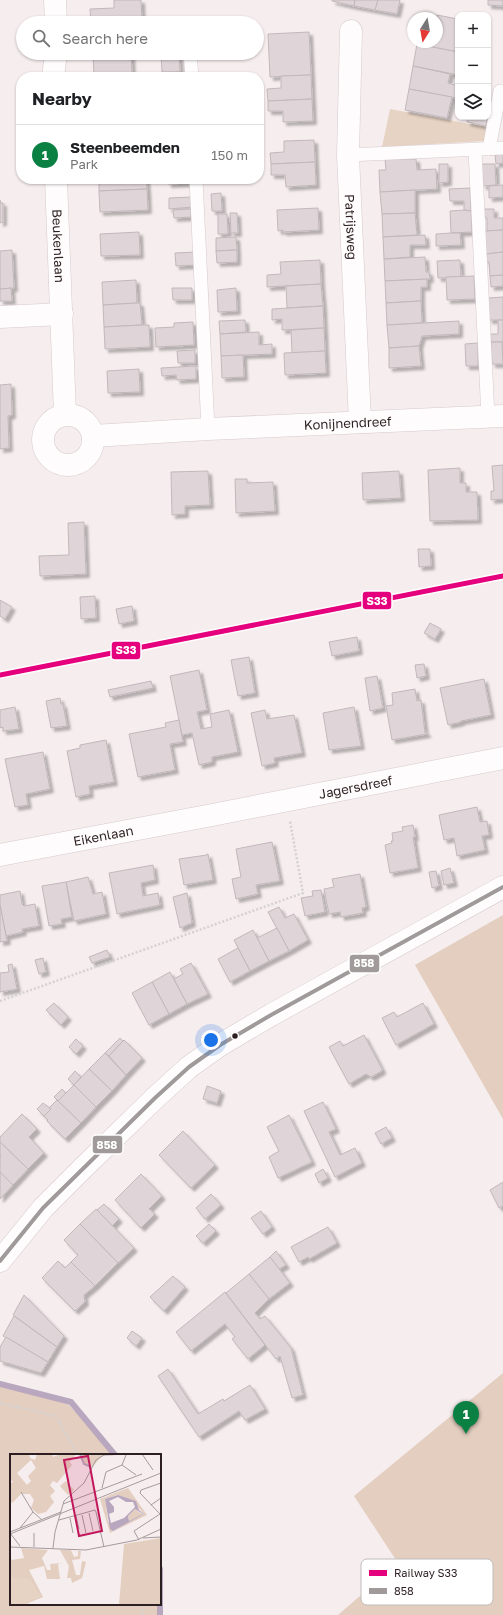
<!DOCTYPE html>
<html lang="en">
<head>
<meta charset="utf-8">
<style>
	:root { --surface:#fff; --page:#f2f2f2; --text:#202124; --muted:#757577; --line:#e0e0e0; --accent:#0b8043 }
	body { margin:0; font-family:"Golos Text",sans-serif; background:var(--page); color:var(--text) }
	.controls { position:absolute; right:12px; top:12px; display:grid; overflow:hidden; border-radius:8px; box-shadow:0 1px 3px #0004 }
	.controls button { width:36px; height:36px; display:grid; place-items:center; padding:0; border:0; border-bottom:1px solid var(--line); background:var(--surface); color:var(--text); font:20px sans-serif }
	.compass { position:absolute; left:407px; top:12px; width:36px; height:36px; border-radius:50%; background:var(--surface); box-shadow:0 1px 3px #0004; rotate:191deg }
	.you { position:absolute; left:211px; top:1040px; width:14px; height:14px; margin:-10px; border:3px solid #fff; border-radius:50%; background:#1a73e8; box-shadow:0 0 0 6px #1a73e833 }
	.badge { display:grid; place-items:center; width:26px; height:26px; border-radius:50%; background:var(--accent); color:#fff; font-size:13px; font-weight:700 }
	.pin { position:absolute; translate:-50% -33px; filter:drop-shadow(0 1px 2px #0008) }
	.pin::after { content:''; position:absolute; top:21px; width:14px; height:12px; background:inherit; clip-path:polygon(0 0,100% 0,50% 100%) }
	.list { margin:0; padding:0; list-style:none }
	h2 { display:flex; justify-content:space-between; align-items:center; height:52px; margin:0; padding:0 16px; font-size:17px }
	h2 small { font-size:13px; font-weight:400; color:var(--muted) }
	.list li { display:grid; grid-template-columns:26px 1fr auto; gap:12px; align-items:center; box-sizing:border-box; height:60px; padding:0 16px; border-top:1px solid var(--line) }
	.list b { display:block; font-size:15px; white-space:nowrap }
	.list p { margin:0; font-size:13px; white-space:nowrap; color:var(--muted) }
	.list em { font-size:13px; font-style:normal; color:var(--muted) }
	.icon { flex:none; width:22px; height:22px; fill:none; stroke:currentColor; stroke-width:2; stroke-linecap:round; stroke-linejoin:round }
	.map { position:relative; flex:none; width:503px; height:1615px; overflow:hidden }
	.search { position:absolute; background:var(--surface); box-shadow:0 1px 3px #0004; left:16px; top:16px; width:248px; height:44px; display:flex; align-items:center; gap:10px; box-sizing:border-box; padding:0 14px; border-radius:22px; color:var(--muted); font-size:15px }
	.panel { position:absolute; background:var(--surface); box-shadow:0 1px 3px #0004; left:16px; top:72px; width:248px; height:112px; border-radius:16px }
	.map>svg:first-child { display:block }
	.green { fill:#e7d3c3 }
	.forest { fill:#e3cebf }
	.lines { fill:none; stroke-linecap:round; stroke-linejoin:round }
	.stream { stroke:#b8a7be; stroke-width:6 }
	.building { fill:#dfd5d9; stroke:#c2b8bc; filter:url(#shadow) }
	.lane-casing { stroke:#d6cacc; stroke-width:14 }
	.street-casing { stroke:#d6cacc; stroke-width:23 }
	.path { stroke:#d5d2d2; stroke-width:2.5; stroke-dasharray:2 2; stroke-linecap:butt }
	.lane { stroke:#fefcfc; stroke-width:13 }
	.street { stroke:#fefcfc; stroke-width:22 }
	.bus-1-casing { stroke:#fff; stroke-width:7 }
	.bus-1 { stroke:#a09a9b; stroke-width:4 }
	.rail-1-casing { stroke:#fff; stroke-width:8 }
	.rail-1 { stroke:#e5007d; stroke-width:5 }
	.bus-dot { fill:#2d1f21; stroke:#fff; stroke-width:1.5 }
	.labels { text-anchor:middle; stroke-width:3; stroke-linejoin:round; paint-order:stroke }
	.street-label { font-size:13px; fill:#2d1f21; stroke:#fff }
	.inset-river { fill:none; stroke:#b8a7be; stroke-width:2 }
	.inset-road { fill:none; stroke:#a69b9c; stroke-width:1 }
	.view { fill:#c2185b; fill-opacity:0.15; stroke:#c2185b; stroke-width:2 }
	.inset-edge { fill:none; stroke:#2d1f21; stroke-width:2 }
	.key { fill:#fff; stroke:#c0bcbc; stroke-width:1 }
	.key-label { font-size:11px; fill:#2d1f21 }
	.line-badge { stroke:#fff; stroke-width:1.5 }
	.badge-label { font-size:11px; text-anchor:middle; font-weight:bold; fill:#fff }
</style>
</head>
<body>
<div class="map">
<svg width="503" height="1615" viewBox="0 0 503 1615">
	<defs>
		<filter id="shadow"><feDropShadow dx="3.5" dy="3.5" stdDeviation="1" flood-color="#0004"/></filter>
	</defs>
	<rect width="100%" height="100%" fill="#f6edee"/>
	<path class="green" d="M390,109L486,127L484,141L382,147Z"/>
	<g class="forest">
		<path d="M503,915V1119L415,965Z"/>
		<path d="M503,1373V1615H338L398,1563L354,1496Z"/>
		<path d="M0,1381L69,1405L115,1455H11V1604H160V1569L161,1615H0Z"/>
	</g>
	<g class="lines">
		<g class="stream">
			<path d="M0,1384L71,1402L115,1455"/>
			<path d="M160,1569V1615"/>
		</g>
	</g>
	<g class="building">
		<path d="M114,0H141L142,23H91L90,9L114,8Z"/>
		<path d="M332,0H355L354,6L332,1Z"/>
		<path d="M355,0H378L375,10L354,6Z"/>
		<path d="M378,0H400L397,14L375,10Z"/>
		<path d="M488,0H503V6L488,5Z"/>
		<path d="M437,15L458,19V52L417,44L418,42H437Z"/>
		<path d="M309,32L311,75L270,77L268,34Z"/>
		<path d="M417,44L458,52V75L413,66Z"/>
		<path d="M131,53L132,74L94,76L93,54Z"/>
		<path d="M179,53L180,72H162L161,54Z"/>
		<path d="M413,66L450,74L448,83L458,86L456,98L409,89Z"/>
		<path d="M180,72V77H159V73Z"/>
		<path d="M132,74L133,77H94V76Z"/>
		<path d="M311,75L312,99L268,101L267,89L281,88V76Z"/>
		<path d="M409,89L452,97L447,118L405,110Z"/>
		<path d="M312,99L313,121L283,122V111H268V101Z"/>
		<path d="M468,117H487L486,126L467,122Z"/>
		<path d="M314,140L315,162L271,164L270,153L284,152V141Z"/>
		<path d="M503,154V163L496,164L495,155Z"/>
		<path d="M385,159H416L417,170L436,169L437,189L380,192L379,170H386Z"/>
		<path d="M315,162L316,185L286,187L285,175H271V164Z"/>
		<path d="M439,164H448V182L439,183Z"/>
		<path d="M482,164H495L496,185L483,186Z"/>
		<path d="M99,179H146L147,189L99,191Z"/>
		<path d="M168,179H189V183L168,184Z"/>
		<path d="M503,185V197L489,198V186Z"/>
		<path d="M470,188L471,211L464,210V201H450L449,189Z"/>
		<path d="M147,189L148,210L100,212L99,191Z"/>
		<path d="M415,190V213L382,214L380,192Z"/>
		<path d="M221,193L222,211H212L211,194Z"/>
		<path d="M192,197L193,207L169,209V198Z"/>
		<path d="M0,200L1,203H3V222L0,223Z"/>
		<path d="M318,208L319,230L283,232V230L278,231L277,210Z"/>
		<path d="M191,209V217L174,218L173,210Z"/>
		<path d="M483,209H494V218H503V230L487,231V218L484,216Z"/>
		<path d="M464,210L471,211L472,232L451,233L450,211Z"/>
		<path d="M230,213H237L238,233H231Z"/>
		<path d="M415,213L417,235L383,237L382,214Z"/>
		<path d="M218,214H227L228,234H218Z"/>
		<path d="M503,230V252L486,254L485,231Z"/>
		<path d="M139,232L140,255L101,256L100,234Z"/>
		<path d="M451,233H460L461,245L436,246V234Z"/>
		<path d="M425,235L426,245H410V257L384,259L383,237Z"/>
		<path d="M236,237L237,250L216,251V238Z"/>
		<path d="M12,250L14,288L0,289V251Z"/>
		<path d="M237,250V262L217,263L216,251Z"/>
		<path d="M196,252V265L176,266L175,253Z"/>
		<path d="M503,252V275L490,276L489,262H486V254Z"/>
		<path d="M425,257L426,272H429L430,279L385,281L384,259Z"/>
		<path d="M320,260L321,284L267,287V275L281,274L280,262Z"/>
		<path d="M460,260L461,277L438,278L437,261Z"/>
		<path d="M503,275V286L491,287L490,276Z"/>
		<path d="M474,276L475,299L447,300L446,277Z"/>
		<path d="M427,279V287H421V301L386,303L385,281Z"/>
		<path d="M136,280L137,303L103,305L102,282Z"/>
		<path d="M321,284L323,306L287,308L286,286Z"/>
		<path d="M11,288L12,301H0V289Z"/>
		<path d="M172,288H192V300H173Z"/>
		<path d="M236,288L237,311L218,312L217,290Z"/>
		<path d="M503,297V320H489L488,298Z"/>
		<path d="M421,301L422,323L387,325L386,303Z"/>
		<path d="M137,303H140L142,325L104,327L103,305Z"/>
		<path d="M323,306L324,328L282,330V319L272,320V309Z"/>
		<path d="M245,320L246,332L220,334L219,321Z"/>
		<path d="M498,320H503V342H491L490,334H498Z"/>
		<path d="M459,321V334L422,336L419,346L389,348L387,325Z"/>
		<path d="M193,322L194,345L156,347L155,328L174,327V323Z"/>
		<path d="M142,325H149L150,347L105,349L104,327Z"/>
		<path d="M324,328L325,351L292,353L291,330Z"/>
		<path d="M259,332V345L272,344V354L221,356L220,334Z"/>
		<path d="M491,342H502L503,364H492Z"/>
		<path d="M478,343V366H466L465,344Z"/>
		<path d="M419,346L421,366L389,368V348Z"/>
		<path d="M195,350V363H178L177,351Z"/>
		<path d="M325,351L326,373L285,375L284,353Z"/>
		<path d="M243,355L244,377L222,378L221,356Z"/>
		<path d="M196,366V379L177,380L176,375L162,376L161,368Z"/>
		<path d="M139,369L140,392L108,393L107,371Z"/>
		<path d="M11,384L12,415L8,416L9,448L0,449V385Z"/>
		<path d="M503,465V499L491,500V491H494L492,466Z"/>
		<path d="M460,468V483H466V492H477L478,520L430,521L428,470Z"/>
		<path d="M208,471L210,505L185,506V514L172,515L171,472Z"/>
		<path d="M399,471L401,498L363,500L362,473Z"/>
		<path d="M235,479H247V483L273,482L275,511L236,513Z"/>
		<path d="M84,522L86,574L40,576L39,556L69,555L68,523Z"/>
		<path d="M418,549H430L431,566L419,567Z"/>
		<path d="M95,596L96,618L81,619L80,597Z"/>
		<path d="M0,600L12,607L5,619L0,616Z"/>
		<path d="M132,606L134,621L119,624L116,609Z"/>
		<path d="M430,623L441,629L435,639L424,633Z"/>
		<path d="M357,637L359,651L332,656L329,642Z"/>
		<path d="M249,657L255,693L238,696L231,660Z"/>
		<path d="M424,664L426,676L417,678L415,665Z"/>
		<path d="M199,670L207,710L197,712L201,729L212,727L210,714L229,710L238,752L212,757V762L199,765L192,733L182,735L170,676Z"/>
		<path d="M377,676L383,708L370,711L365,678Z"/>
		<path d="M484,679L491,715L461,721V722L448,725L440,688Z"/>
		<path d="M151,681L153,688L110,697L108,690Z"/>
		<path d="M415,689L417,701L421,700L425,733L427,732V734L392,740L386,706L393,705L392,693Z"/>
		<path d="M60,698L61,704H63L67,726L51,728L46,701Z"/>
		<path d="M15,707L19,729L3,731V727L0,728V710Z"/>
		<path d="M354,707L361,746L329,750L323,713Z"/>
		<path d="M265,710L267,719L294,715L302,753L274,758L275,763L262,766L251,713Z"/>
		<path d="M179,720L183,742L170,744L175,770L138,777L129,734L166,727L165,723Z"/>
		<path d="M106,740L114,782L89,786L90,794L76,797L67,751L80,748V745Z"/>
		<path d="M43,752L50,789L26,794L28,805L15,807L5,759Z"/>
		<path d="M477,807L480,822L487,821L489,835L482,836L485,850L457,856L454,838L444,840L439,815Z"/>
		<path d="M413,825L415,837H413L418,868L390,873L385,845L392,843L391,841H393L392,833L403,831L402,827Z"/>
		<path d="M272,842L280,881L256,885L258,894L236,899L232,879L241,877L236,849Z"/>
		<path d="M207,854H208L213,880L184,885L179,859L207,855Z"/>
		<path d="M153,865L155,880L141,883L143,896L158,893L160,905L117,914L109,873Z"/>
		<path d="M450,868L454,883L444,885L441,871Z"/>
		<path d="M436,871L439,886L432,888L429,872Z"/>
		<path d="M360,874L366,907L362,908L363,913L341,917L340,912L329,914L324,889L334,887L332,879Z"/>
		<path d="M88,877L93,894L102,892L106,914L74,921L66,882Z"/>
		<path d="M66,882L72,917L61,919L62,924L49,926L42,886Z"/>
		<path d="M321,890L325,912L305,916L301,898L313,896L312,891Z"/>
		<path d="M20,891L22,904L24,906L35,904L39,926L22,929L23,932L6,936L0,905V895Z"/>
		<path d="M187,893L192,923L180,928L173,897Z"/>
		<path d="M0,905L7,941L0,942Z"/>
		<path d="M279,907L285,918L294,914L308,940L289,951L268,912Z"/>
		<path d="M277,928L289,951L269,961L257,938Z"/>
		<path d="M253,930L269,961L250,971L234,940Z"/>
		<path d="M238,948L250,971L230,982L218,959Z"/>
		<path d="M107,950L110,957L92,963L89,957Z"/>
		<path d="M43,958L46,972L39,974L35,960Z"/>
		<path d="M191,963L208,994L187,1004L174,979L183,974L180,969Z"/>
		<path d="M12,964L17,989L0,992V973L9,972L8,965Z"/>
		<path d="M170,972L187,1004L169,1014L152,982Z"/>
		<path d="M152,982L169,1014L149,1025L132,993Z"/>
		<path d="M54,1003L68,1017L61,1025L46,1010Z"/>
		<path d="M423,1003L434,1024L396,1045L382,1018L394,1012L397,1017Z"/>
		<path d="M364,1035L382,1069V1071L371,1077L366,1074L349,1084L329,1047L340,1041L343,1046Z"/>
		<path d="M120,1038L123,1041L109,1056L105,1053Z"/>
		<path d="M76,1039L83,1046L76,1054L69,1047Z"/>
		<path d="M124,1040L142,1058L126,1075L109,1056Z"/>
		<path d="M105,1053L126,1075L112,1091L89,1069Z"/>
		<path d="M89,1069L112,1091L96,1107L74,1085Z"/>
		<path d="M75,1071L81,1077L74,1085L68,1079Z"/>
		<path d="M74,1085L96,1107L81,1123L58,1101Z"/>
		<path d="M207,1086L221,1091L217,1103L203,1099Z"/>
		<path d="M62,1089L66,1093L58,1101L54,1097Z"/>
		<path d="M57,1100L81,1123L65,1139L47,1121L48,1120L44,1116L51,1109L49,1108Z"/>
		<path d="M323,1102L336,1129L329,1132L340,1155L355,1148L362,1163L335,1177L304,1111Z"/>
		<path d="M43,1103L51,1109L44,1116L37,1109Z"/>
		<path d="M22,1114L37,1129L29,1137L44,1153L28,1169L0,1142V1137Z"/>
		<path d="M289,1115L312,1162L278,1178L269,1157L279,1151L267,1127Z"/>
		<path d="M386,1127L392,1138L381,1144L375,1133Z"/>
		<path d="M183,1131L215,1165L191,1188L159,1155Z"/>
		<path d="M0,1142L28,1169L13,1185L0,1172V1157L1,1156L0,1154Z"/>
		<path d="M323,1169L328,1178L319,1183L315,1174Z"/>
		<path d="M0,1172L13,1185L0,1199Z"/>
		<path d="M141,1174L162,1196L149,1209L155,1214L141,1228L115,1200Z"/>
		<path d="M503,1182V1206L499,1208L490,1190Z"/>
		<path d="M211,1194L221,1205L205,1219L196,1208Z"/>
		<path d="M104,1204L119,1219L112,1226L97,1210Z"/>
		<path d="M96,1209L134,1248L118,1263L80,1224Z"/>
		<path d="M261,1211L272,1227L263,1234L251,1218Z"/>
		<path d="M80,1224L118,1263L95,1286L71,1262L78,1255L64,1240Z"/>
		<path d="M209,1224L216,1231L203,1243L196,1236Z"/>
		<path d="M328,1227L337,1243L309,1259L308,1257L299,1262L291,1247Z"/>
		<path d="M276,1251L286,1265L279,1269L270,1257Z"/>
		<path d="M270,1257L290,1283L269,1299L249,1274Z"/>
		<path d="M58,1261L65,1268L71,1262L95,1286L84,1295L85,1302L75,1311L42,1278Z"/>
		<path d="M249,1274L269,1299L255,1313L260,1319L265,1316L291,1348L303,1395L292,1398L280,1356L276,1359L226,1293Z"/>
		<path d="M173,1276L185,1287L164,1311L150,1297Z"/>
		<path d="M225,1292L265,1345L248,1359L232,1339L235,1337L225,1324L191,1351L176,1332Z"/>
		<path d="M24,1295L64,1336L57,1347L13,1315Z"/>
		<path d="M14,1316L57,1347L48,1362L3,1336Z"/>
		<path d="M132,1331L142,1338L136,1346L127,1338Z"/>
		<path d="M6,1337L48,1362L41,1373L0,1361V1347Z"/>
		<path d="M168,1369L198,1414L223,1399L224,1401L250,1385L265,1409L245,1420L239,1411L199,1437L158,1376Z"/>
	</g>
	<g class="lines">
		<g class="lane-casing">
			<g id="lane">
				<path d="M190,53L192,77"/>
				<path d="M489,149L500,91"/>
				<path d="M475,150L488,417"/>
				<path d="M348,155L503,148"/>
				<path d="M196,179L208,429"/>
			</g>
		</g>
		<g class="street-casing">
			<g id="street">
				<path d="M55,0L56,23"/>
				<path id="s1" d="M351,31L348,155L360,422"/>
				<path d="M53,77L56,53"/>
				<path id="s2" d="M56,179L65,415"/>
				<path d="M0,317L62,314"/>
				<circle cx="68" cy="440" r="25"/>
				<path id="s3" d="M93,436L208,429L503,416"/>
				<path id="s4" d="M0,855L207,816L503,758"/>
				<path d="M0,1261L43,1208L83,1168L155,1098L189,1067L220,1045L271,1015L503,887"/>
			</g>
		</g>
		<g class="path">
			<path d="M0,1001L303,893L290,821"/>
			<path d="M0,1403L56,1416L78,1455"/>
			<path d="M142,1615V1604"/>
		</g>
		<use href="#lane" class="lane"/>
		<use href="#street" class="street"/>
		<g class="bus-1-casing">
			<path id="bus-1" d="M0,1261L43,1208L155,1098L189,1067L220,1045L271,1015L503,887"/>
		</g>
		<use href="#bus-1" class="bus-1"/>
		<g class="rail-1-casing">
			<path id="rail-1" d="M0,675L503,576"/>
		</g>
		<use href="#rail-1" class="rail-1"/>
	</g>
	<circle class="bus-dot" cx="235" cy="1036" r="3.5"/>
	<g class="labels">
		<g class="street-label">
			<text dy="5" stroke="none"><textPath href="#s1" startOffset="196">Patrijsweg</textPath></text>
			<text dy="5" stroke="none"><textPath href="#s2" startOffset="67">Beukenlaan</textPath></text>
			<text dy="5" stroke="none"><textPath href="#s3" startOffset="255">Konijnendreef</textPath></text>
			<text dy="5" stroke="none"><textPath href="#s4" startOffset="362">Jagersdreef</textPath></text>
			<text dy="5" stroke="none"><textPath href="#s4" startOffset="105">Eikenlaan</textPath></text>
		</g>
	</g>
	<g transform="translate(10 1454)">
		<rect width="151" height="151" fill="#f6edee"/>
		<path d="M0,119L3,124H20L30,142L15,148L17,151H0Z" fill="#e7d3c3"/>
		<path d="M0,0H19L20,4L25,6L27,0H42L43,3L51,0H66L60,8L62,11L47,29L43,27L40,31L45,37L40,42L44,48L36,58L28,60L21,54L24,46L20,40H11L2,49L0,46V30L3,28L0,25ZM21,6L26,14L18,22L21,27L17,31L7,19ZM70,0H94L82,13L74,10ZM56,27L64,36L58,41L50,32ZM118,34L137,61L100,79L90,45ZM107,41L122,46L134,60L103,77L98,67L95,45ZM125,55L133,61L119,67L118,62ZM151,84V151H109L114,90ZM11,94L38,96L32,104L37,116H41L40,110L53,109L48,110L50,125H37L34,112L19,116L33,143L18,149V151L15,148L30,142L20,125L3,124L0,119V103L2,106L14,104ZM50,96H61L64,103L68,102V97H71L70,105L62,106L66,121H70L72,107L76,108L72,124L62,129L61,124H57L59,112Z" fill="#e3cebf" fill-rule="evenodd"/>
		<path d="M108,41L126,47L129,56L134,60L103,77L100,75L95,45ZM108,43L116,48H123L125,53L114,64L101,69L99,60L104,58V53L99,47ZM125,55L133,60L119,67L118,62Z" fill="#b8a7be" fill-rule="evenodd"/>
		<path class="inset-river" d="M70,0L74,10L81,13"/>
		<path class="inset-road" d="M35,0H48M132,0L143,16M112,11L126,21M92,34L96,18L112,11L116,1M131,36L130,39L150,60M131,36L151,29M11,38L23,58L32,66M53,50L132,20M141,51L151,44M86,58L94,93M79,59L83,77M72,61L76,79M66,62L69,75M60,64L63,79M49,66L85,56L86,58M10,74L23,58M0,78L51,58M0,79L10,92M24,79V93M0,80L151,19M133,84L151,83M129,86L124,77L150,60M0,93L76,96L127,86L151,75M43,94L45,78L54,47L74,29L86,6L94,1L120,0"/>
		<path class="view" d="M78,2L92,77L69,82L54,6Z"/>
		<rect width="151" height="151" class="inset-edge"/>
	</g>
	<rect x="361" y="1559" width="132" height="46" rx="6" class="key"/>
	<rect x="369" y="1570" width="18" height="6" fill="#e5007d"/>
	<rect x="369" y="1588" width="18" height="6" fill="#a09a9b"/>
	<g class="key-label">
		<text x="394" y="1577">Railway S33</text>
		<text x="394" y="1595">858</text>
	</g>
	<g class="line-badge">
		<rect x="362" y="591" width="30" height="19" rx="4" fill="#e5007d"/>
		<rect x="111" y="641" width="30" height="19" rx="4" fill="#e5007d"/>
		<rect x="349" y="954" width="31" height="19" rx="4" fill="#a09a9b"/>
		<rect x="92" y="1135" width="31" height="19" rx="4" fill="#a09a9b"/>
	</g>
	<g class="badge-label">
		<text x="377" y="605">S33</text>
		<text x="126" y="654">S33</text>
		<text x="364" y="967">858</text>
		<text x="107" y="1149">858</text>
	</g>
</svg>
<div class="controls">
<button>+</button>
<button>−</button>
<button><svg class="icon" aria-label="layers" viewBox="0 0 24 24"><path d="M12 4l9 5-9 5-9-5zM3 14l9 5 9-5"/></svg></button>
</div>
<svg class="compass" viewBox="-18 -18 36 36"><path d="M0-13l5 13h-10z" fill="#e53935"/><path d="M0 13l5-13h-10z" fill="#757577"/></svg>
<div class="you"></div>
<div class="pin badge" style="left:466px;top:1434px">1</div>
<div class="search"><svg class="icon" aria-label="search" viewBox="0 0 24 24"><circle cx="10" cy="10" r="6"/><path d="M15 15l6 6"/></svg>Search here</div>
<section class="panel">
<h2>Nearby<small></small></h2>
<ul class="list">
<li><span class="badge">1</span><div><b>Steenbeemden</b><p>Park</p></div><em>150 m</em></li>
</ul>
</section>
</div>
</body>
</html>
